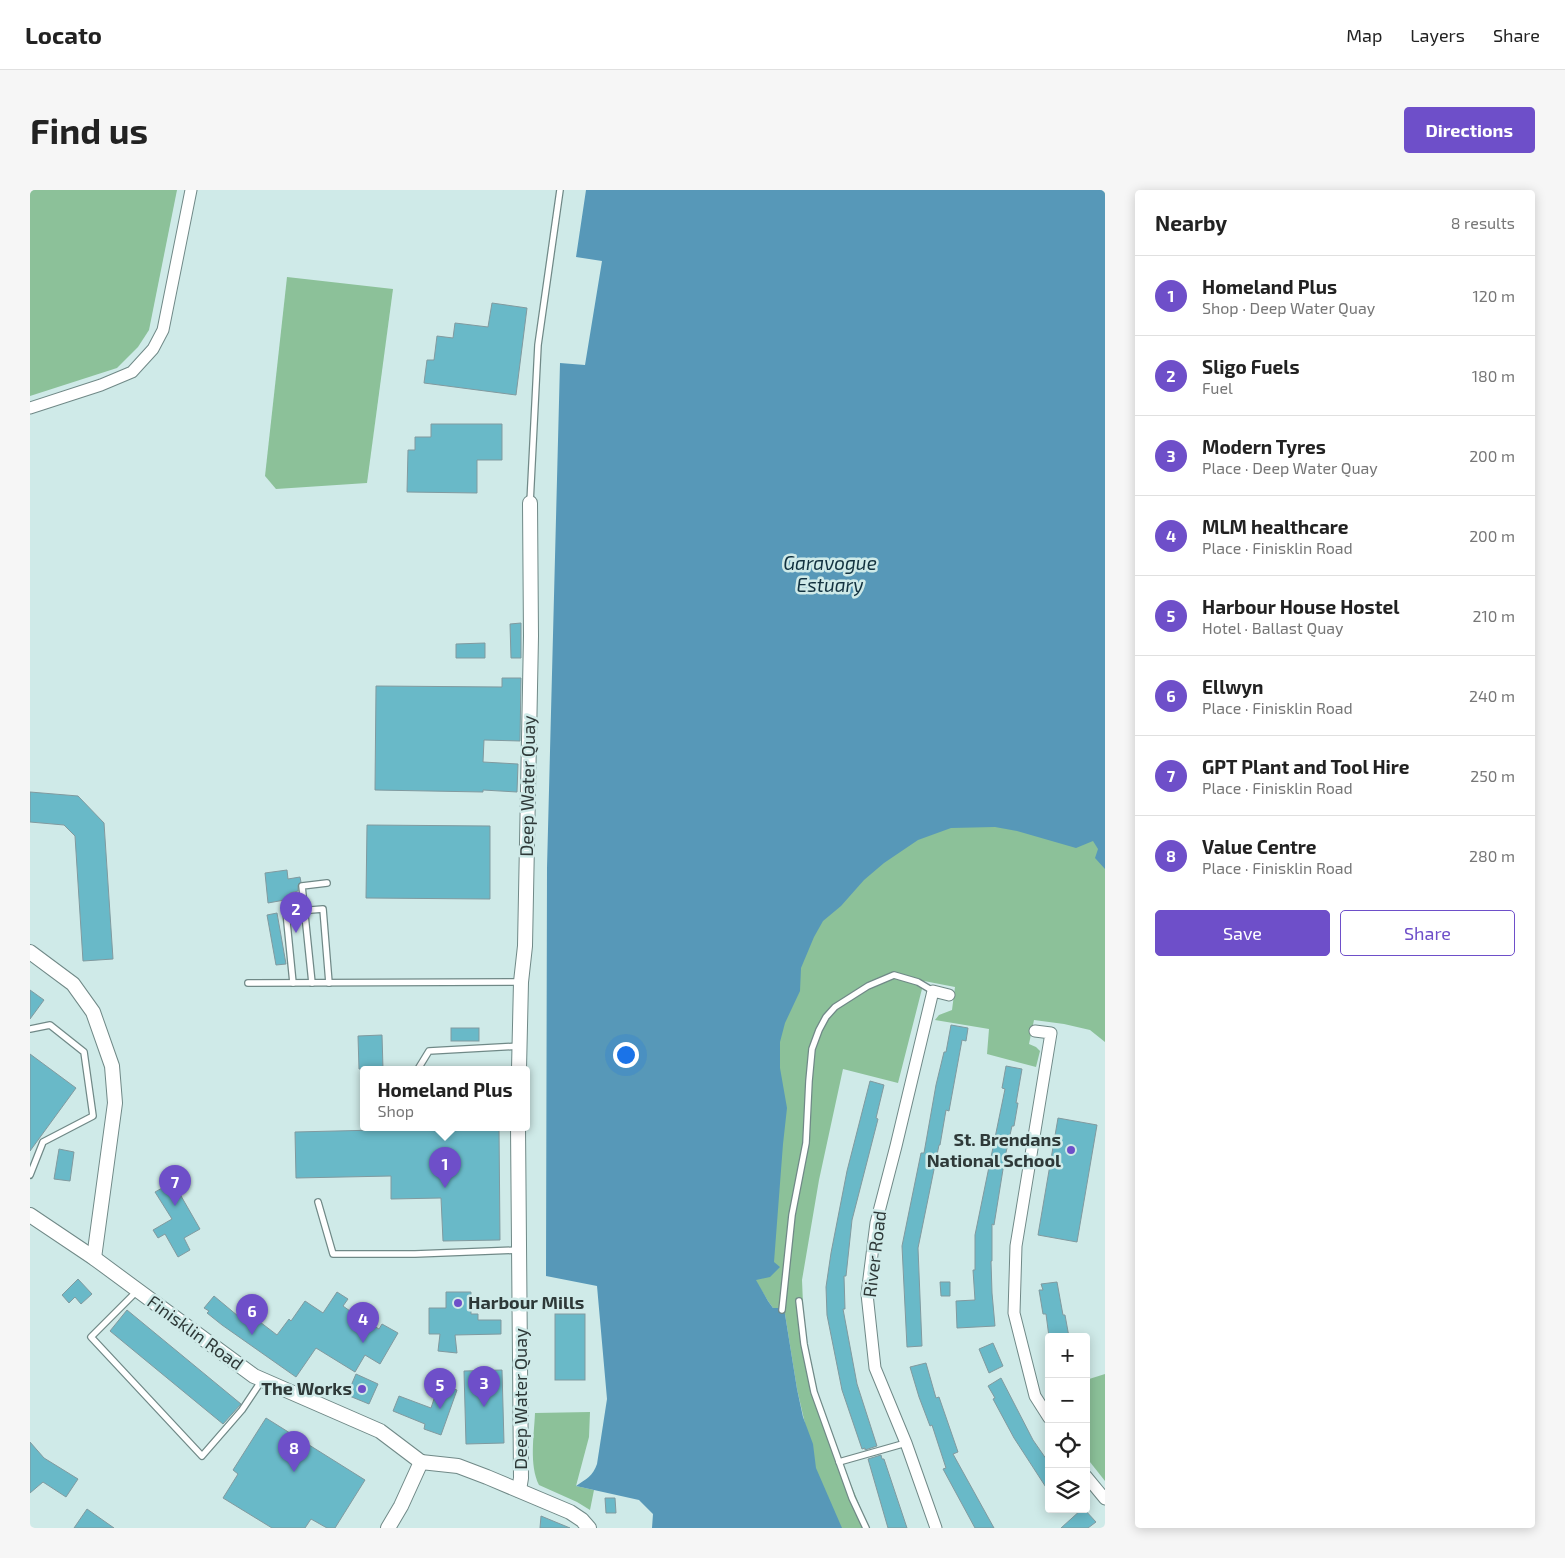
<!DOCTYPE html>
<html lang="en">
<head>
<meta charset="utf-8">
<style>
	:root { --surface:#fff; --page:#f6f6f6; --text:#222; --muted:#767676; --line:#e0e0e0; --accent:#6e4fc9 }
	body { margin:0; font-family:"Exo 2",sans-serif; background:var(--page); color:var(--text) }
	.controls { position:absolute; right:15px; bottom:15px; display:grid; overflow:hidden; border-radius:5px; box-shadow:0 2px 12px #0003 }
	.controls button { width:45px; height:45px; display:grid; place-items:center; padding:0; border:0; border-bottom:1px solid var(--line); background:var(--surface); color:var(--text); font:25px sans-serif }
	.you { position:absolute; left:595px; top:864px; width:18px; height:18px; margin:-12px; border:4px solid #fff; border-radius:50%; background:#1a73e8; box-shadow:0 0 0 8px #1a73e833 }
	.badge { display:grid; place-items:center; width:32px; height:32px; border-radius:50%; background:var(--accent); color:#fff; font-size:16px; font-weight:700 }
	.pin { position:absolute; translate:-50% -41px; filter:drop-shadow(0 1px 2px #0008) }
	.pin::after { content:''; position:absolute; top:26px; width:18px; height:15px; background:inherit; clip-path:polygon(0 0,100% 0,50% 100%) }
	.popup { position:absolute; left:330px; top:876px; width:170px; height:65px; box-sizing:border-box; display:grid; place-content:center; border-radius:5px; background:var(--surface); filter:drop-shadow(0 1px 4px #0005); font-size:16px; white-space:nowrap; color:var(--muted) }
	.popup b { font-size:19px; color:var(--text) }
	.popup::after { content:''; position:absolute; left:50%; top:100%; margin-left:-10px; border:10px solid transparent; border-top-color:var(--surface) }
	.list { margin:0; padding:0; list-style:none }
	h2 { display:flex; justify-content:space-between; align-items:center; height:65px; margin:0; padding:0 20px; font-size:21px }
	h2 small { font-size:16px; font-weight:400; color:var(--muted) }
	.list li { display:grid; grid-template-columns:32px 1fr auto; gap:15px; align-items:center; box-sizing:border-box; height:80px; padding:0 20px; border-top:1px solid var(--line) }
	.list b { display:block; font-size:19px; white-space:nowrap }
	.list p { margin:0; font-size:16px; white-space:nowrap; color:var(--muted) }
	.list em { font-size:16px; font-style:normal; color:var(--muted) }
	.actions { display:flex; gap:10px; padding:15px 20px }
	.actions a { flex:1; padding:11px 0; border:1px solid var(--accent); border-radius:5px; text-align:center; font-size:18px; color:var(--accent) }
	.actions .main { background:var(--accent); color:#fff }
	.icon { flex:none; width:28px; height:28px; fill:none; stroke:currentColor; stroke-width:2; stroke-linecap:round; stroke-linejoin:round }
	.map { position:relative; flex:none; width:1075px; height:1338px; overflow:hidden; border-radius:5px }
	header { display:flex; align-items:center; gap:30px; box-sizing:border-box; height:70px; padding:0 25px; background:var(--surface); border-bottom:1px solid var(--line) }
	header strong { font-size:24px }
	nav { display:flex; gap:28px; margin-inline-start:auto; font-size:18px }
	.intro { display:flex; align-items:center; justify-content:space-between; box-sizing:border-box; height:120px; padding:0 30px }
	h1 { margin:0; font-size:35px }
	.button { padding:12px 22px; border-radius:5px; background:var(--accent); color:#fff; font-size:18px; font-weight:700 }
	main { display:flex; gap:30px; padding:0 30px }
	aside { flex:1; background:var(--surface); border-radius:5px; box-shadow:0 2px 12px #0003 }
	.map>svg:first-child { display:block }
	.green { fill:#8cc199 }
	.water { fill:#5798b8 }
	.building { fill:#69b9c8; stroke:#819a9f }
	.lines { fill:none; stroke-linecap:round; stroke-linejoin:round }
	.service-casing { stroke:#708987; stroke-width:8 }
	.minor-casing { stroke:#708987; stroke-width:13 }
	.tertiary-casing { stroke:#708987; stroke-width:16 }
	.service { stroke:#fff; stroke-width:5.5 }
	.minor { stroke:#fff; stroke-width:11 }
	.tertiary { stroke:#fff; stroke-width:14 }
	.poi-dot { fill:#6e4fc9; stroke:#cfeae8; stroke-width:2 }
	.labels { text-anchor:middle; stroke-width:5; stroke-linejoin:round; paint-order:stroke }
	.street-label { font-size:18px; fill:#2e3938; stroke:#cfeae8 }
	.poi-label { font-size:18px; font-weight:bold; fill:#2e3938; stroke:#cfeae8; text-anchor:end }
	.water-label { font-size:19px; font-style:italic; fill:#12313f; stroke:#cfeae8 }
</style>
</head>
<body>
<header>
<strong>Locato</strong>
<nav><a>Map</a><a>Layers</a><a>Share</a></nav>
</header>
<div class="intro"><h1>Find us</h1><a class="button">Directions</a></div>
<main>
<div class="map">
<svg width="1075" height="1338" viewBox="0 0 1075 1338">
	<rect width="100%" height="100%" fill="#cfeae8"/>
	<g class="green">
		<path d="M0,0H147L119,140L108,157L87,178L0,206Z"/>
		<path d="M1075,0V852L1060,840L1034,834L1004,830L999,854L1006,857L1010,861L1006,877L957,864L959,839L905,830L909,825L922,820L925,797L894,791L868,893L813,879L789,990L772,1090L774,1138L787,1201L815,1280L839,1338H799L767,1199L754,1118H743L738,1111L725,1090L701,898Z"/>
		<path d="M257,87L363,99L337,293L246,299L235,286Z"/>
		<path d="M1075,1184V1291L1056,1267V1190Z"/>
		<path d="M560,1222L559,1247L546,1296L564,1300L560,1320L547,1312L509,1295C499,1275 504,1246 505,1223Z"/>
	</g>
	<path class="water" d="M556,0H1075V679L1065,668L1068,659L1063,651L1046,658L987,641L965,637L921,638L888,650L854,673L834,690L811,716L793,731L784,747L771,778L770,801L755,833L750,852V878L757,918L753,954L744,1072L750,1077L740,1087L726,1090L738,1111L743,1118H754L767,1199L773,1227L783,1254L786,1278L812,1338H622L623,1324L609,1310L546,1296C556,1289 563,1286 567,1274L577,1209L567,1096L516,1086L517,678L530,173L555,175L572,71L546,67Z"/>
	<g class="building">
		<path d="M462,113L497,118L486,205L394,193L397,170H404L407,146L423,148L425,133L458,137Z"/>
		<path d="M401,234H472V270H447V303L377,302L378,260H385V247H401Z"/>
		<path d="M491,433V468H481L480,434Z"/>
		<path d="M455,453V468H426V454Z"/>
		<path d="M472,488H491L490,551L454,550L453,572L488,574L487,602L453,600V602L345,600L346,496L472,497Z"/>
		<path d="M0,602L48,606L74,633L83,769L53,771L45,646L34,635L0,632Z"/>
		<path d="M337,635L460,636V709L336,708Z"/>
		<path d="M257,680L258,689L270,687L271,692L268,695V701L260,703V709L238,713L235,683Z"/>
		<path d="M247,723L256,774L246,775L237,725Z"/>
		<path d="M0,800L14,810L0,829Z"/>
		<path d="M921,835L938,838L936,851L932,850L919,921L916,920L910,955H909L888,1058L892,1156L877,1157L872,1056L891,963H894L906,895L914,862H916Z"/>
		<rect x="421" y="838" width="28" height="13"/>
		<path d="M352,845L353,879H329L328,846Z"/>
		<path d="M0,864L46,898L0,961Z"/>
		<path d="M976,876L992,879L986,913H988L984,936H982L975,967L964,1035L962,1034V1071H961L962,1103L965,1136L927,1138L926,1111L945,1110L943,1080H945V1045L975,899L972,898Z"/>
		<path d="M840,891L854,895L846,928L848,929L822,1030L816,1086H814L815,1119H813L827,1194L847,1256L835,1260V1258L832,1259L812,1200L797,1125L796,1097L801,1063L817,981Z"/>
		<path d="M1028,928L1067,935L1047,1052L1008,1045Z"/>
		<path d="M469,937L470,1050L413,1051L411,1008L361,1009V986L266,988L265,942Z"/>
		<path d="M29,959L44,962L40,991L24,989Z"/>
		<path d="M143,992L170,1039L154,1048L160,1060L148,1067L135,1044L128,1048L123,1040L142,1029L125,1002Z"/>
		<path d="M48,1089L62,1104L51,1114L45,1107L39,1113L32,1105Z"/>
		<path d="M910,1092H920V1106H911Z"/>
		<path d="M1027,1092L1033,1125H1035L1039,1147H1019L1016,1124H1013L1009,1100H1013L1011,1094Z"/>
		<path d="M307,1102L318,1109L313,1116L320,1121V1122L349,1139L352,1134L368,1143L350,1174L335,1165L325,1182L286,1158L266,1187L192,1135L177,1123L179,1121L174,1118L184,1106L208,1126L213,1119L247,1145L259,1129L261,1131L275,1111L293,1123Z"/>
		<path d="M416,1102H441V1124H448V1130H471V1144L425,1145L427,1163L408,1161L410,1144H399V1118H416Z"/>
		<path d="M97,1120L211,1214L193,1234L80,1141Z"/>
		<rect x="525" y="1124" width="30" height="66"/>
		<path d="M963,1153L973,1176L959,1183L949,1159Z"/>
		<path d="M896,1173L906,1208L909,1207L928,1262L923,1264L964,1338H945L913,1279L916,1278L902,1235L900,1236L889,1207L880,1177Z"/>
		<path d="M472,1180L474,1253L436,1254L434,1181Z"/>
		<path d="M326,1184L348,1194L339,1214L317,1205Z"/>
		<path d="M971,1188L1003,1250L1019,1273V1302L984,1248L963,1209L965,1208L958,1196Z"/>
		<path d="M409,1194L427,1200L411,1245L394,1239L395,1234L363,1221L369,1206L401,1218Z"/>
		<path d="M236,1228L335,1290L305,1338H297L281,1329L275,1338H242L193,1308L208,1284L203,1280Z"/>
		<path d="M0,1252L14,1268L48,1289L36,1307L13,1292L0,1303Z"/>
		<path d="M851,1265L852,1269H854L877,1338H858L838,1269Z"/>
		<path d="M575,1308H585L586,1323H576Z"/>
		<path d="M57,1319L84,1338H44Z"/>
		<path d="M1052,1319H1054L1066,1332L1058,1338H1031Z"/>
		<path d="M511,1326L540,1338H510Z"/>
	</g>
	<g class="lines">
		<g class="service-casing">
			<g id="service">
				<path d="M500,313L508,155L530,0"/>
				<path d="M218,793L491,792"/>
				<path d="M263,793L256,722L293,719L299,793"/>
				<path d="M282,793L272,696L297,693"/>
				<path d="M0,839L20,835L54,862L63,926L13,952L0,985"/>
				<path d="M388,879L399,861L490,856"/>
				<path d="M288,1012L303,1064H385L489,1060"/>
				<path d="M107,1101L61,1147L172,1266L212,1220L232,1190"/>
				<path d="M769,1111L774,1154L784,1202L822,1308L836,1338"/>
				<path d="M752,1120L762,1025L776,953L779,891L782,859L789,840L796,827L805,817L838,796L864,785L888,792L903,801"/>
				<path d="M809,1272L876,1253"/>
			</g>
		</g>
		<g class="minor-casing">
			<g id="minor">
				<path d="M0,218L71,195L102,182L123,159L133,140L161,0"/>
				<path d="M1005,841L1021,843L986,1056L984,1123L1005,1206L1019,1228"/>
				<path d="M1056,1286L1075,1309"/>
				<path d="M906,1338L876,1253L845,1178L837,1104L846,1033L866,956L903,801L919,805"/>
			</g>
		</g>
		<g class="tertiary-casing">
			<g id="tertiary">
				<path d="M0,762L43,794L63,822L82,876L85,913L64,1068"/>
				<path d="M489,879L491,792L495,756L501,446L500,313"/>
				<path d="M488,937L491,1288L489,1300"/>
				<path d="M0,1025L64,1068L224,1186L350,1241L391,1272"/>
				<path d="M391,1272L428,1276L457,1287L540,1322L552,1330L559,1338"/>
				<path d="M358,1338L371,1316L391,1272"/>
			</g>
		</g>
		<use href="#service" class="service"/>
		<use href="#minor" class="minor"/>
		<use href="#tertiary" class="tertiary"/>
	</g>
	<g class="poi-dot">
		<circle cx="1041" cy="960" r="5"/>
		<circle cx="428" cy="1113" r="5"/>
		<circle cx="332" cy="1199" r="5"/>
	</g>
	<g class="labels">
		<g class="street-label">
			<text transform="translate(498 596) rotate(-89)" y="6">Deep Water Quay</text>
			<text transform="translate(845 1064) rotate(-83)" y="6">River Road</text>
			<text transform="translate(165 1143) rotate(36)" y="6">Finisklin Road</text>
			<text transform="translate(491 1209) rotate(-90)" y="6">Deep Water Quay</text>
		</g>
		<g class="poi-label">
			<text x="1031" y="956">St. Brendans<tspan x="1031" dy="21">National School</tspan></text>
			<text x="438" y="1119" text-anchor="start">Harbour Mills</text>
			<text x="322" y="1205">The Works</text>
		</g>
		<g class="water-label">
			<text x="800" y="380">Garavogue<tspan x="800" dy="22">Estuary</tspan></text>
		</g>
	</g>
</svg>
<div class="controls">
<button>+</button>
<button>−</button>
<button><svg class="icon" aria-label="locate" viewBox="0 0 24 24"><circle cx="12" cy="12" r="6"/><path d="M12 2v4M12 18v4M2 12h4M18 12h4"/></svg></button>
<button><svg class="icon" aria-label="layers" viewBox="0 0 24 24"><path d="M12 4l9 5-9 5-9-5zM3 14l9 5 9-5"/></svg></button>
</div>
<div class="you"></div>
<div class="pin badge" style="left:415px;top:998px">1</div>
<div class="popup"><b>Homeland Plus</b>Shop</div>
<div class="pin badge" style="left:266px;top:743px">2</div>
<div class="pin badge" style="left:454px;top:1217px">3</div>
<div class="pin badge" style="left:333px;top:1153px">4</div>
<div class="pin badge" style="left:410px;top:1219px">5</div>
<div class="pin badge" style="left:222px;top:1145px">6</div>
<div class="pin badge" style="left:145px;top:1016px">7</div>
<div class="pin badge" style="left:264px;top:1282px">8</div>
</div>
<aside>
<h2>Nearby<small>8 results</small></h2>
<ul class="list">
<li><span class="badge">1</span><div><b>Homeland Plus</b><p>Shop · Deep Water Quay</p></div><em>120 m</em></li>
<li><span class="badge">2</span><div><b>Sligo Fuels</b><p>Fuel</p></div><em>180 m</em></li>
<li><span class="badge">3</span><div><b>Modern Tyres</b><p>Place · Deep Water Quay</p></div><em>200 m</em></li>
<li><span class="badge">4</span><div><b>MLM healthcare</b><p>Place · Finisklin Road</p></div><em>200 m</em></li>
<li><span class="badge">5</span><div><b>Harbour House Hostel</b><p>Hotel · Ballast Quay</p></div><em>210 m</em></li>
<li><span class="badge">6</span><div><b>Ellwyn</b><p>Place · Finisklin Road</p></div><em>240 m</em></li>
<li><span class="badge">7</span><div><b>GPT Plant and Tool Hire</b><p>Place · Finisklin Road</p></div><em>250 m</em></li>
<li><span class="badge">8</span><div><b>Value Centre</b><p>Place · Finisklin Road</p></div><em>280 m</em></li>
</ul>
<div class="actions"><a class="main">Save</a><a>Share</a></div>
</aside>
</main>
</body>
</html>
